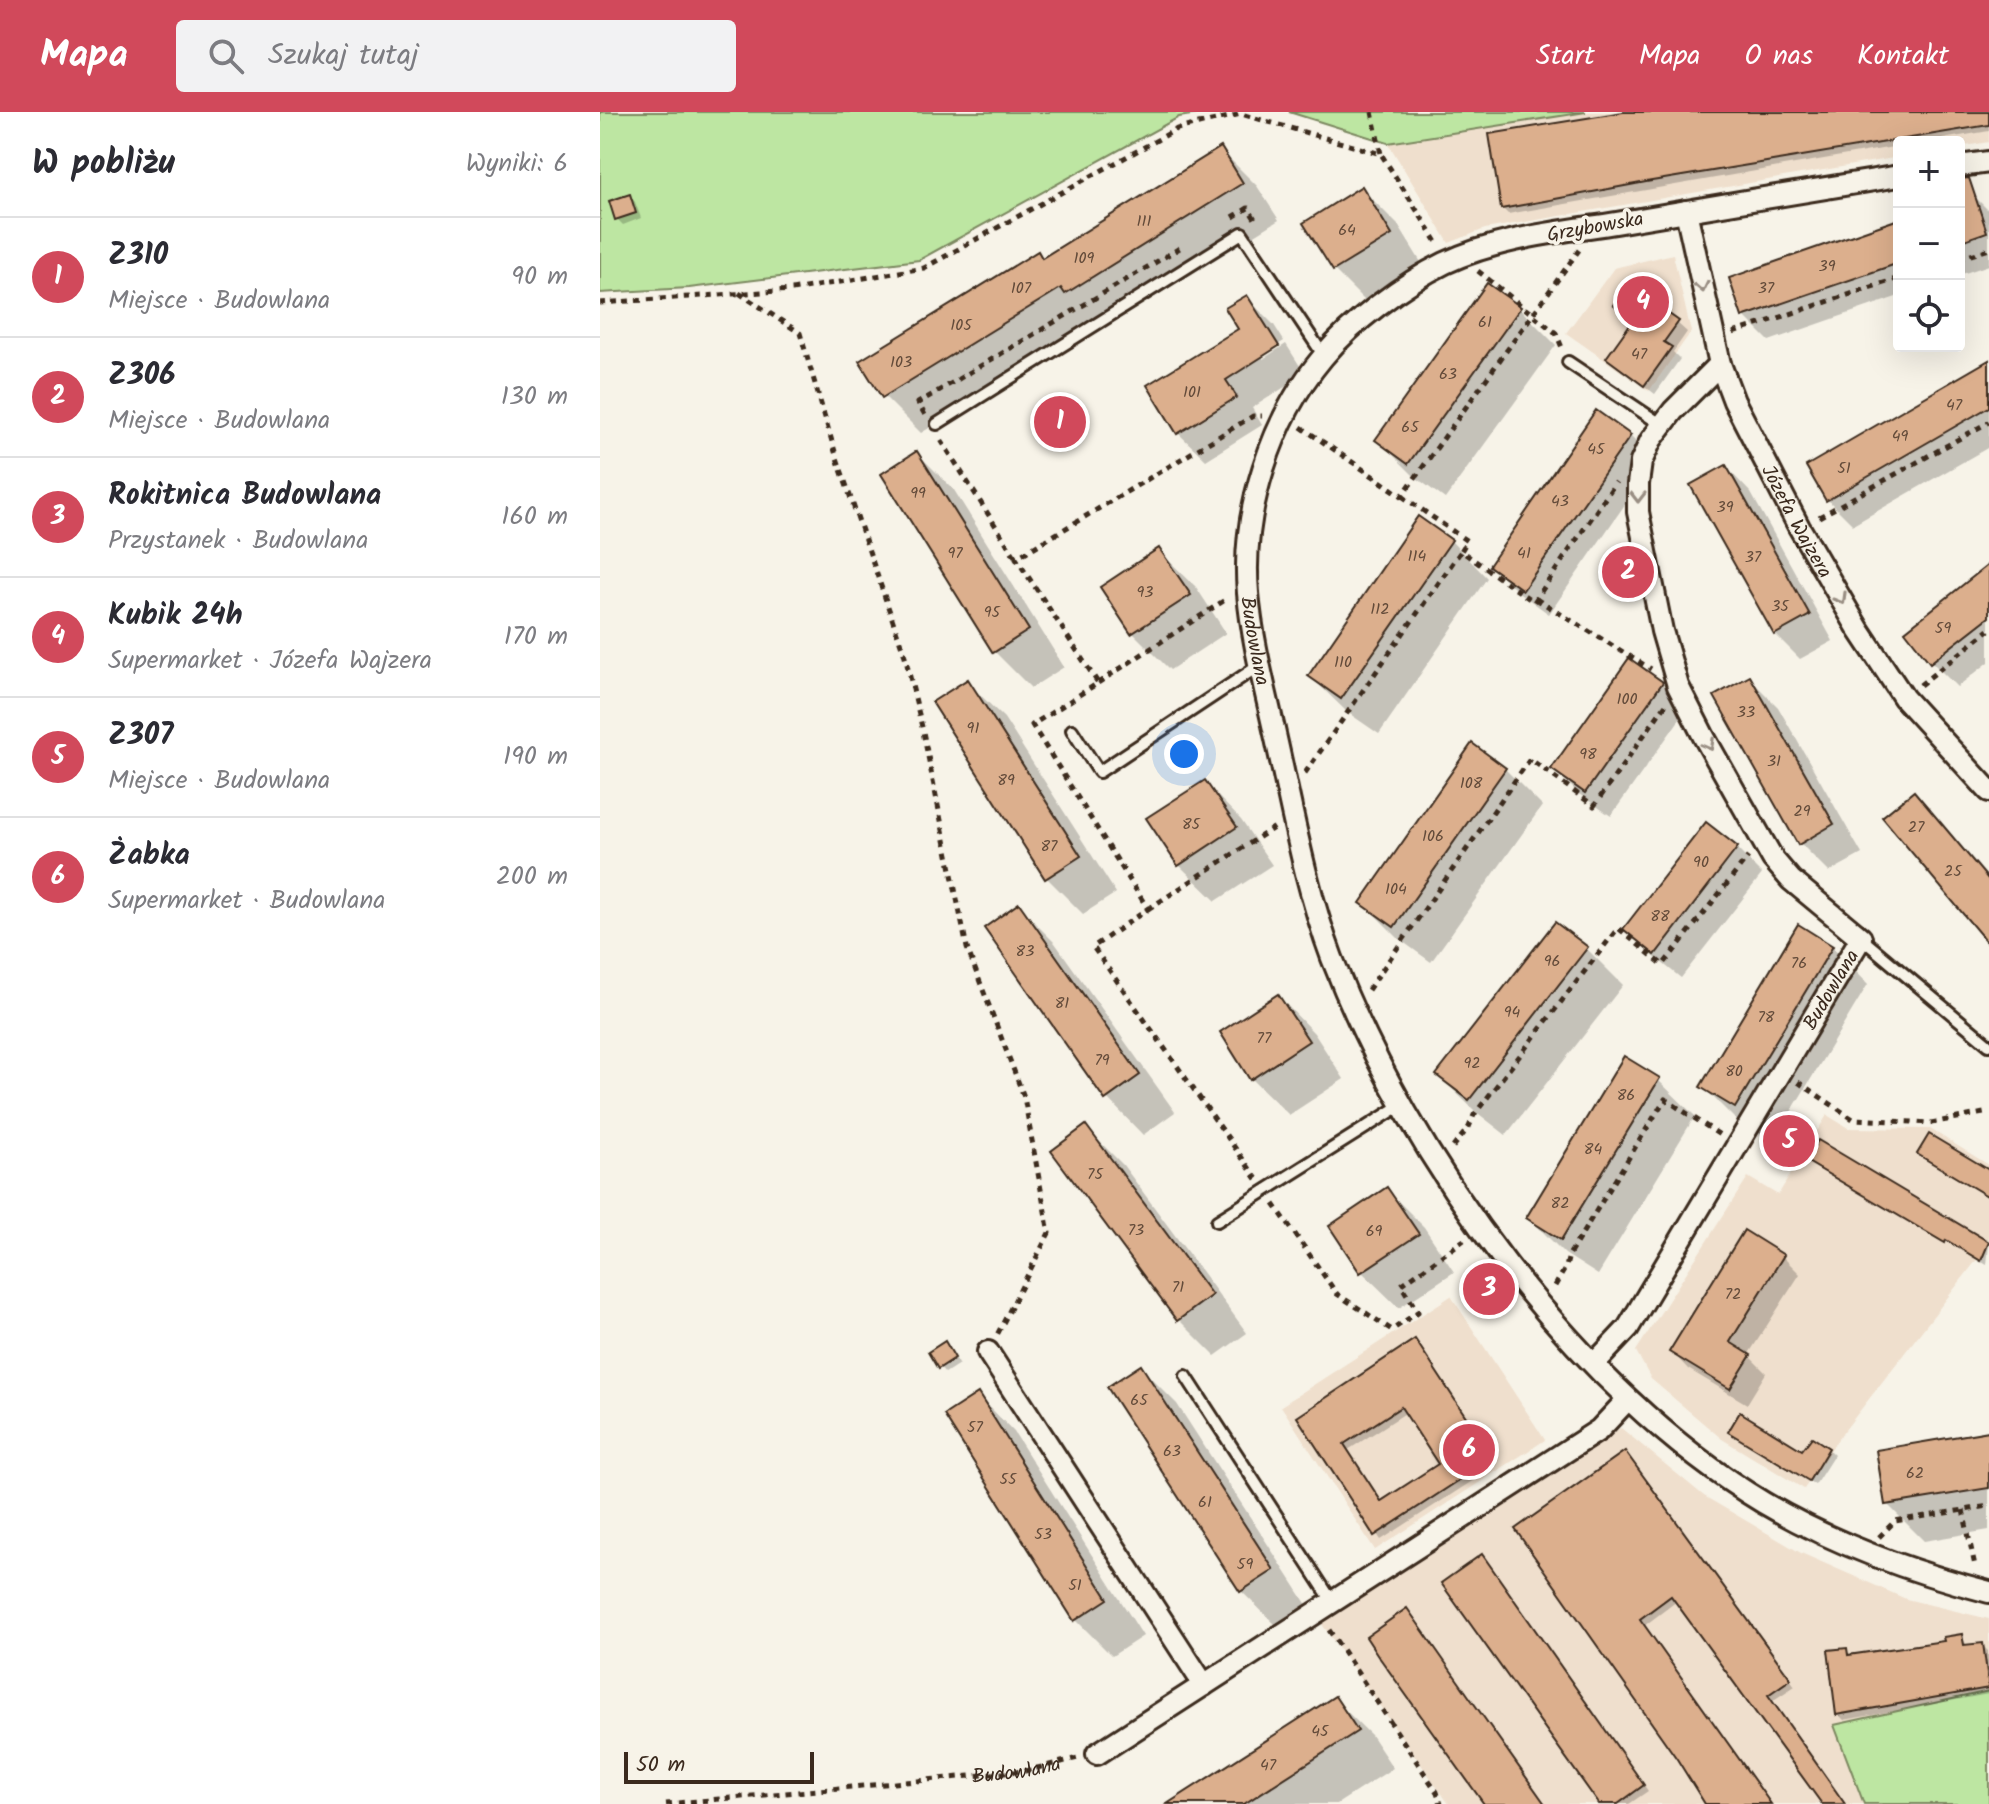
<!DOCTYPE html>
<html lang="pl">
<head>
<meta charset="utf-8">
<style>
	:root { --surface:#fff; --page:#f2f2f3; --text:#2b2b33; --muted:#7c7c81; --line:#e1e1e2; --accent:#d1495b }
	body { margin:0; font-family:Kalam,sans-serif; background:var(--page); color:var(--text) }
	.controls { position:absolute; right:24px; top:24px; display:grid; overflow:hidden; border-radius:8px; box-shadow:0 8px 32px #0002 }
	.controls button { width:72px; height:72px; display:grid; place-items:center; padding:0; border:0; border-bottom:2px solid var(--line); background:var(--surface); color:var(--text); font:40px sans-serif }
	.scale { position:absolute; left:24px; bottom:20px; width:190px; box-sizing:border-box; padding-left:8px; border:4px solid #3b2a1e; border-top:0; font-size:22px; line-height:28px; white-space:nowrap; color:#3b2a1e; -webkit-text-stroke:6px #f7f3e8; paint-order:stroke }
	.you { position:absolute; left:584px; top:642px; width:28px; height:28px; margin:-20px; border:6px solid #fff; border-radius:50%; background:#1a73e8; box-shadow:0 0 0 12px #1a73e833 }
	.badge { display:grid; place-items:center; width:52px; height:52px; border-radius:50%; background:var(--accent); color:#fff; font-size:26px; font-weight:700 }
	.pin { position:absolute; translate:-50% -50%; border:4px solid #fff; box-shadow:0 2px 8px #0006 }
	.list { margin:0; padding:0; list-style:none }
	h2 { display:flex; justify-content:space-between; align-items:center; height:104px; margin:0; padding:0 32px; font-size:34px }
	h2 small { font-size:26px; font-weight:400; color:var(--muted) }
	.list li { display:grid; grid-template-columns:52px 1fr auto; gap:24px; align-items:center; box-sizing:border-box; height:120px; padding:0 32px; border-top:2px solid var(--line) }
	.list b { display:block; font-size:30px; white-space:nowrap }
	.list p { margin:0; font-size:26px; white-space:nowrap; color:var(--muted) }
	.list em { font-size:26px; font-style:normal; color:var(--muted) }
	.icon { flex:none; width:44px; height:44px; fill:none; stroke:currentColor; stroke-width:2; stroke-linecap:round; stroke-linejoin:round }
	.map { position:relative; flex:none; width:1389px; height:1692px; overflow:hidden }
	header { display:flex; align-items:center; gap:48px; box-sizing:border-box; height:112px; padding:0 40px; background:var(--accent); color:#fff }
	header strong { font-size:38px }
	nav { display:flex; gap:44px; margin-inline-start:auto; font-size:28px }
	.search { width:560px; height:72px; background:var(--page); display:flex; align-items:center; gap:20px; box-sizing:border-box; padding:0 28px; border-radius:8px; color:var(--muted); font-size:30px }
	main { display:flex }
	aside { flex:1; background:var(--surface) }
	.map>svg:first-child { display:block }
	.built { fill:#efdfcd }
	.green { fill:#bde6a2; stroke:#7c8860; stroke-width:2 }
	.shadow { fill:#0003; fill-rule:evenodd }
	.building { fill:#dcaf8d; stroke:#3b2a1e; stroke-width:2; fill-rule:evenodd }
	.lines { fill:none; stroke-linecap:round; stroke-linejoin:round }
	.lane-casing { stroke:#3b2a1e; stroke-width:16 }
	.street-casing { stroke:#3b2a1e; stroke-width:26 }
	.path { stroke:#3b2a1e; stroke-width:5; stroke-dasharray:6 6; stroke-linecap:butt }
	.lane { stroke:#f7f3e8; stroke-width:10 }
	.street { stroke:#f7f3e8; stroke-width:20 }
	.oneway { stroke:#998e83 }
	.labels { text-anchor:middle; stroke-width:7; stroke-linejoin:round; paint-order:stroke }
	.number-label { font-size:16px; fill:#634b3a }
	.street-label { font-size:20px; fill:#3b2a1e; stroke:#f7f3e8 }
</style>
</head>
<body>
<header>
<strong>Mapa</strong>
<div class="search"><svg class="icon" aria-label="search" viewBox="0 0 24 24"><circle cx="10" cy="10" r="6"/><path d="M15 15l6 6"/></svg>Szukaj tutaj</div>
<nav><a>Start</a><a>Mapa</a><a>O nas</a><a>Kontakt</a></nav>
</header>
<main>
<aside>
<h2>W pobliżu<small>Wyniki: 6</small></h2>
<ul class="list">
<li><span class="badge">1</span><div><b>Z310</b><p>Miejsce · Budowlana</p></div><em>90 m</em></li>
<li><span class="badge">2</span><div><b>Z306</b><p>Miejsce · Budowlana</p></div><em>130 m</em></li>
<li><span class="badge">3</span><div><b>Rokitnica Budowlana</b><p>Przystanek · Budowlana</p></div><em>160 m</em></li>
<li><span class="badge">4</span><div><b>Kubik 24h</b><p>Supermarket · Józefa Wajzera</p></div><em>170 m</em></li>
<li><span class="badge">5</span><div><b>Z307</b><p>Miejsce · Budowlana</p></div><em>190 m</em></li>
<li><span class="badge">6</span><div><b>Żabka</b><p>Supermarket · Budowlana</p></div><em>200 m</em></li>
</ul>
</aside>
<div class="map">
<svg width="1389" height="1692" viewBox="0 0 1389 1692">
	<rect width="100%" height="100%" fill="#f7f3e8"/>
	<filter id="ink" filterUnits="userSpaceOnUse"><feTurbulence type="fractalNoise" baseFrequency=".0125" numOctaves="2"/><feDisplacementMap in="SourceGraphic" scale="16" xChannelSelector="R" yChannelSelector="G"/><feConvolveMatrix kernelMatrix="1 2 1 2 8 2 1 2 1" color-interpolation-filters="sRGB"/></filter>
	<g filter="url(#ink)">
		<g class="built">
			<path d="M986,0H1389V30L1359,35V30H1299V45L885,117L849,131L788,31Z"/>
			<path d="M1073,142L1091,220L1049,279L966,221L1014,156Z"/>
			<path d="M1227,1003L1248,1016L1330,1017L1389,1053V1132L1238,1327L1204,1377L1122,1327L1051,1267L1036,1239L1148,1065L1178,1083Z"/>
			<path d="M851,1184L945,1328L775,1438L681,1294Z"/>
			<path d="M1021,1316L1104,1384L1201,1441L1306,1487L1389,1507V1579L1234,1613L1264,1692H849L719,1508Z"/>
		</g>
		<g class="green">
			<path d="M0,0H610L579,5L319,148L89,176L0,181Z"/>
			<path d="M689,0H986L788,31Z"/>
			<path d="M1389,1579V1692H1264L1234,1613Z"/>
		</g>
		<g class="shadow">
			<path d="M1035,0H1389V19L1325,30H1299V34L908,102L902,96Z"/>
			<path d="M620,37L657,74L679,108L503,217L498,212L321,321L284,284L438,142L444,147Z"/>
			<path d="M762,77L798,113L827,160L771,195L734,158L706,112Z"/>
			<path d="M1373,83L1389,99V153L1359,163V88Z"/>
			<path d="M30,84L35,90L41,106L23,113L17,107Z"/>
			<path d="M1299,109V184L1169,229L1144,204Z"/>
			<path d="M646,185L674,213L684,229L663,242V247L686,232L705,262L652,296L662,313L606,348L578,321L641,218Z"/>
			<path d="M1016,193L1077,211L1087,220L1073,240L1080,247L1055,282L1008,246L1035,209Z"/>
			<path d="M919,196L956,233L845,387L814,364L778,328Z"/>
			<path d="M1389,250V335L1253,413L1228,388L1208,354Z"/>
			<path d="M463,299L478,320L464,328L458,322Z"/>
			<path d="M1030,324L1055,349L949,502L917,479L892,454Z"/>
			<path d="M317,341L354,378L464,555L431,576L394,539Z"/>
			<path d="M1126,355L1151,381L1233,529L1200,547L1175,522Z"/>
			<path d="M851,429L887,466L779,622L747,600L710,564Z"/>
			<path d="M559,439L596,475L626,521L570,558L533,521L503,476Z"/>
			<path d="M1034,449L1039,455L1043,474L1028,478L1022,472Z"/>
			<path d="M1389,455V550L1357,575L1332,550L1308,519Z"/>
			<path d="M1030,549L1062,572L1087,597L1011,704L979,682L954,657Z"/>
			<path d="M1149,566L1178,595L1262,742L1229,760L1200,731Z"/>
			<path d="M367,570L404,606L516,781L483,802L446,765Z"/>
			<path d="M873,634L905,657L942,694L831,850L799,827L762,790Z"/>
			<path d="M605,671L641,708L672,753L616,789L579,753Z"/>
			<path d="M1314,682L1339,707L1389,766V830Z"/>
			<path d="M1106,712L1137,737L1162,762L1081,866L1051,842L1026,817Z"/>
			<path d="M418,794L455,831L575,1000L543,1023L507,986Z"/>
			<path d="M955,813L987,837L1023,873L906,1023L875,999L838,963Z"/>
			<path d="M1232,835L1268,872L1182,1015L1215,1035L1218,1031L1389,1132L1387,1153L1200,1046L1198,1049L1173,1030L1139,1011L1102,974Z"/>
			<path d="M678,884L714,921L744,967L689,1003L652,967L622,921Z"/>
			<path d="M1058,968L1095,1004L998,1163L965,1142L929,1106Z"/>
			<path d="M486,1016L523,1053L647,1221L615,1244L579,1208Z"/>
			<path d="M1320,1042L1389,1060V1086L1326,1048Z"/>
			<path d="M787,1078L824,1115L854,1160L799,1196L762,1160L732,1115Z"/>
			<path d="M1144,1121L1183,1145L1200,1162L1148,1243L1166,1261L1147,1292L1088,1257L1071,1239Z"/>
			<path d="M815,1230L897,1353L781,1428L699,1305ZM807,1300L841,1353L782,1391L748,1338Z"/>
			<path d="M345,1232L359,1252L345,1261L340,1255Z"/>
			<path d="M541,1256L577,1292L709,1496L678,1515L641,1479Z"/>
			<path d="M378,1283L414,1320L543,1524L512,1544L475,1507Z"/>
			<path d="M1130,1320L1203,1341L1228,1337L1234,1343L1215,1373Z"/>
			<path d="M1389,1321V1418L1324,1429L1287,1392Z"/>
			<path d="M1030,1347L1195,1574L1172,1589L1245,1692H1224L1077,1489L1044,1514L1170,1692H1107L918,1417Z"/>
			<path d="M887,1450L1048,1679L1029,1692H1001Z"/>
			<path d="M1361,1524L1368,1535L1382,1533L1388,1539L1389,1582L1244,1608L1238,1602L1246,1538L1253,1545L1346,1531Z"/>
			<path d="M734,1587L771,1623L793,1656L737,1692H587Z"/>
		</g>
		<g class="building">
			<path d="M1023,0H1389V13L1046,70L901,97L889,22Z"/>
			<path d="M621,35L643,71L465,182L461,176L282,286L259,249L438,139L442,146Z"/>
			<path d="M1369,66L1387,120L1359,130V67Z"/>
			<path d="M762,74L792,123L733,159L703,111Z"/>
			<path d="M30,82L36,101L15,108L9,89Z"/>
			<path d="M1299,107V151L1142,205L1129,166Z"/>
			<path d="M887,171L921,195L808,352L775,328Z"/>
			<path d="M1028,173L1079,209L1064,230L1072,235L1044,274L1006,246L1033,208L1013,193Z"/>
			<path d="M647,183L679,234L626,268L637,285L577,322L547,273L638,217L625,196Z"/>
			<path d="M1389,248V295L1226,389L1206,354Z"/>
			<path d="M463,297L474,314L457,324L446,307Z"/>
			<path d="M996,298L1031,323L923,478L889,454Z"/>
			<path d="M317,339L429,518L393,541L281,362Z"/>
			<path d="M1126,353L1210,503L1174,523L1090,373Z"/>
			<path d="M818,404L852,428L741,587L708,564Z"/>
			<path d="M559,436L591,483L531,522L500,475Z"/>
			<path d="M1034,447L1039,469L1020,473L1015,452Z"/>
			<path d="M1389,452V505L1330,551L1305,519Z"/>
			<path d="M1029,546L1063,570L985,681L951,657Z"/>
			<path d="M1150,564L1234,712L1198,733L1114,584Z"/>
			<path d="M368,567L481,744L445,767L332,590Z"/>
			<path d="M872,631L906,656L794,815L760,791Z"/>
			<path d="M605,668L637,715L578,754L546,706Z"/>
			<path d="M1314,679L1389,768V833L1282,705Z"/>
			<path d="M1106,710L1138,735L1055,843L1023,817Z"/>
			<path d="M419,791L540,963L505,988L384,816Z"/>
			<path d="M955,810L988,835L869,988L836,963Z"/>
			<path d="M1198,812L1233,834L1135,996L1100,975Z"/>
			<path d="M678,882L709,929L650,968L620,920Z"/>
			<path d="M1024,944L1060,966L961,1128L926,1106Z"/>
			<path d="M486,1013L612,1183L577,1209L451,1039Z"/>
			<path d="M1185,1014L1215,1033L1218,1028L1389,1130L1381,1149L1346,1128L1345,1131L1194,1042L1192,1044L1173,1033Z"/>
			<path d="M1329,1022L1389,1058V1085L1317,1042Z"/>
			<path d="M787,1075L819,1122L760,1161L729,1114Z"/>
			<path d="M1144,1118L1184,1143L1130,1230L1151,1243L1130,1277L1069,1240Z"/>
			<path d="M815,1227L893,1346L774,1424L697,1305ZM801,1295L838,1352L781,1389L744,1332Z"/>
			<path d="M345,1229L355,1246L338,1257L328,1240Z"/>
			<path d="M541,1253L674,1458L640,1480L507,1275Z"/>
			<path d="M378,1281L508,1487L474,1509L344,1303Z"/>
			<path d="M1140,1300L1202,1338L1212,1325L1229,1336L1209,1369L1128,1320Z"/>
			<path d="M1389,1319V1376L1285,1393L1276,1338Z"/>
			<path d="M1025,1339L1191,1567L1168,1583L1245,1692H1222L1071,1484L1040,1507L1171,1692H1105L1077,1647L915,1417Z"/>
			<path d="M882,1442L1044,1673L1018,1692H999L841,1471Z"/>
			<path d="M807,1496L868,1583L945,1692H884L779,1545L766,1525Z"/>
			<path d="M1362,1522L1364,1533L1383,1531L1389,1576L1236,1603L1228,1538L1247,1536L1248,1543L1344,1529L1343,1525Z"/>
			<path d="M735,1584L758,1619L644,1692H567Z"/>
		</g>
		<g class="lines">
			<g class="lane-casing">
				<g id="lane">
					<path d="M968,250L1062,313"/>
					<path d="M337,312L642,121L724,244"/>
					<path d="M472,618L499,660L660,553"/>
					<path d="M1261,826L1389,933"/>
					<path d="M617,1109L803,992"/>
					<path d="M586,1264L732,1489"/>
				</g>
			</g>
			<g class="street-casing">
				<g id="street">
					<path d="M1359,54L1389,50"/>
					<path id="s2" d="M1299,64C1205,79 1110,95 1016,111C959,120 898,126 845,151C804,171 752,210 723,245C671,307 641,401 648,481C652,529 665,576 675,622C692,697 705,774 732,846C810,1048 977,1279 1164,1391C1234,1432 1311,1460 1389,1480"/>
					<path id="s3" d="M1086,99L1120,252L1134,289L1199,415L1259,518L1304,586L1389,679"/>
					<path d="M388,1240L604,1573"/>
					<path id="s4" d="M994,1252L1028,1216L1261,826L1191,768L1173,747L1104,625L1078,574L1062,519L1038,400V372L1041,350L1051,328L1073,299L1120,252"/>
					<path d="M497,1642L999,1318L1028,1287"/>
				</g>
			</g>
			<g class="path">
				<path d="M772,0L781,42"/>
				<path d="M633,105L648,96L657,110"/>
				<path d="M1359,147L1389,137"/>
				<path d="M878,159L956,221L963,238"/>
				<path d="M139,181L200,221L236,343L305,544L322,615L367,836L424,985L449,1121L397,1223"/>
				<path d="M0,191L192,178L324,156L577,17L641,2L781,42L837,130"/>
				<path d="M1133,221L1299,166"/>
				<path d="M325,303L318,291L583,134"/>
				<path d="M701,315L802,384L979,138"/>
				<path d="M341,328L416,446"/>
				<path d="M802,384L867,429L861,439L934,490L1016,370"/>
				<path d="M1219,405L1389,310"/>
				<path d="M936,487L1051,557"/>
				<path d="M498,571L628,486"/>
				<path d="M1320,573L1389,518"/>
				<path d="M705,661L861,439"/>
				<path d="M548,797L675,715"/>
				<path d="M768,878L930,647L994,694L1066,592"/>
				<path d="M1198,970L1253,1007L1331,1011L1389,1000"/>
				<path d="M853,1035L869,1015L874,1003L1018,816L1063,853L1148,745"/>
				<path d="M657,1067L493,835L548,797L432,613L498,571L416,446L653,304H662"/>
				<path d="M674,1092L737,1182L792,1218L818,1200L801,1173L864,1128"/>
				<path d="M955,1174L966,1155L969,1143L1065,987L1120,1023"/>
				<path d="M1363,1398L1375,1454"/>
				<path d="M1279,1425L1295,1409L1389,1394"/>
				<path d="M729,1518L837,1680L841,1692"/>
				<path id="s1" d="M66,1692L425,1659L478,1646"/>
			</g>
			<use href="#lane" class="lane"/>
			<use href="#street" class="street"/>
		</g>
		<defs><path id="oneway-chevron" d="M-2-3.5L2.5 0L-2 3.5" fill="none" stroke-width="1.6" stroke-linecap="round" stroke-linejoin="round" transform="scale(2)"/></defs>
		<g class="oneway">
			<use href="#oneway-chevron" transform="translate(1102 175) rotate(78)"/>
			<use href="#oneway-chevron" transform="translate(1038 385) rotate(90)"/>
			<use href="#oneway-chevron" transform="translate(1241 487) rotate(60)"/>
			<use href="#oneway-chevron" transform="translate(1109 633) rotate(61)"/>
		</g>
	</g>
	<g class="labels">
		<g class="number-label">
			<text x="544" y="114">111</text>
			<text x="747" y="123">64</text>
			<text x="484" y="151">109</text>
			<text x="1227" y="159">39</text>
			<text x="421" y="181">107</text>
			<text x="1166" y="181">37</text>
			<text x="885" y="215">61</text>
			<text x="361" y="218">105</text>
			<text x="1039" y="247">47</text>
			<text x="301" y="255">103</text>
			<text x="848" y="267">63</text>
			<text x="592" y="285">101</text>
			<text x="1354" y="298">47</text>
			<text x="810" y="320">65</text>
			<text x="1300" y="329">49</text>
			<text x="996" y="342">45</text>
			<text x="1244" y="361">51</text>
			<text x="318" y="386">99</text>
			<text x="960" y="394">43</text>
			<text x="1125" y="400">39</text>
			<text x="355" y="446">97</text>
			<text x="924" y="446">41</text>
			<text x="817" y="449">114</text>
			<text x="1153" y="450">37</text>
			<text x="545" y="485">93</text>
			<text x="1180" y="499">35</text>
			<text x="780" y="502">112</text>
			<text x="392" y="505">95</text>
			<text x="1343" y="521">59</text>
			<text x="743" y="555">110</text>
			<text x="1027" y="592">100</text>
			<text x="1146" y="605">33</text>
			<text x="373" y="621">91</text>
			<text x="988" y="647">98</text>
			<text x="1174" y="654">31</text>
			<text x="406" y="673">89</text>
			<text x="871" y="676">108</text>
			<text x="1202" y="704">29</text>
			<text x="591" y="717">85</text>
			<text x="1316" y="720">27</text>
			<text x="833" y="729">106</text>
			<text x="449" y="739">87</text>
			<text x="1101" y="755">90</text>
			<text x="1353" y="764">25</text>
			<text x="796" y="782">104</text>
			<text x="1060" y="809">88</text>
			<text x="425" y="844">83</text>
			<text x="952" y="854">96</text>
			<text x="1199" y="856">76</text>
			<text x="462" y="896">81</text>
			<text x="912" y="905">94</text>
			<text x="1166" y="910">78</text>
			<text x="664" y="931">77</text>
			<text x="502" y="953">79</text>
			<text x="872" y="956">92</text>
			<text x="1134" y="964">80</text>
			<text x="1026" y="988">86</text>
			<text x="993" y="1042">84</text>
			<text x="495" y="1067">75</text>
			<text x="960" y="1096">82</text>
			<text x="536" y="1123">73</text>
			<text x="774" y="1124">69</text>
			<text x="578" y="1180">71</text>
			<text x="1133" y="1187">72</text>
			<text x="539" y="1293">65</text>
			<text x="375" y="1320">57</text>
			<text x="572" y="1344">63</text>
			<text x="1315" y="1366">62</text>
			<text x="408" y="1372">55</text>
			<text x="605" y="1395">61</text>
			<text x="443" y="1427">53</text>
			<text x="645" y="1457">59</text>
			<text x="475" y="1478">51</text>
			<text x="720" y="1624">45</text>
			<text x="668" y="1658">47</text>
		</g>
		<g class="street-label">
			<text transform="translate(995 114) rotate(-10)" y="7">Grzybowska</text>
			<text dy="7" stroke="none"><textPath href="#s3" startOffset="332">Józefa Wajzera</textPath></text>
			<text dy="7" stroke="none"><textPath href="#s2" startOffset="920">Budowlana</textPath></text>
			<text dy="7" stroke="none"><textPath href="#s4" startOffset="444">Budowlana</textPath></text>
			<text dy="7" stroke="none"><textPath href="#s1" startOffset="352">Budowlana</textPath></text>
		</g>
	</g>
</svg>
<div class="controls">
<button>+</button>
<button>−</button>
<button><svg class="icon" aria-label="locate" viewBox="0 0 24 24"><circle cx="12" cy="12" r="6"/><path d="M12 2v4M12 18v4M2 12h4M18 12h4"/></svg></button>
</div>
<div class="scale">50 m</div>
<div class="you"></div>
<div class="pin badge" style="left:460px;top:310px">1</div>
<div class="pin badge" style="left:1028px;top:460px">2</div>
<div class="pin badge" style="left:889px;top:1177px">3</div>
<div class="pin badge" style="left:1043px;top:190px">4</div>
<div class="pin badge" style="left:1189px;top:1029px">5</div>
<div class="pin badge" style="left:869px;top:1338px">6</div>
</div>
</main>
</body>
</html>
